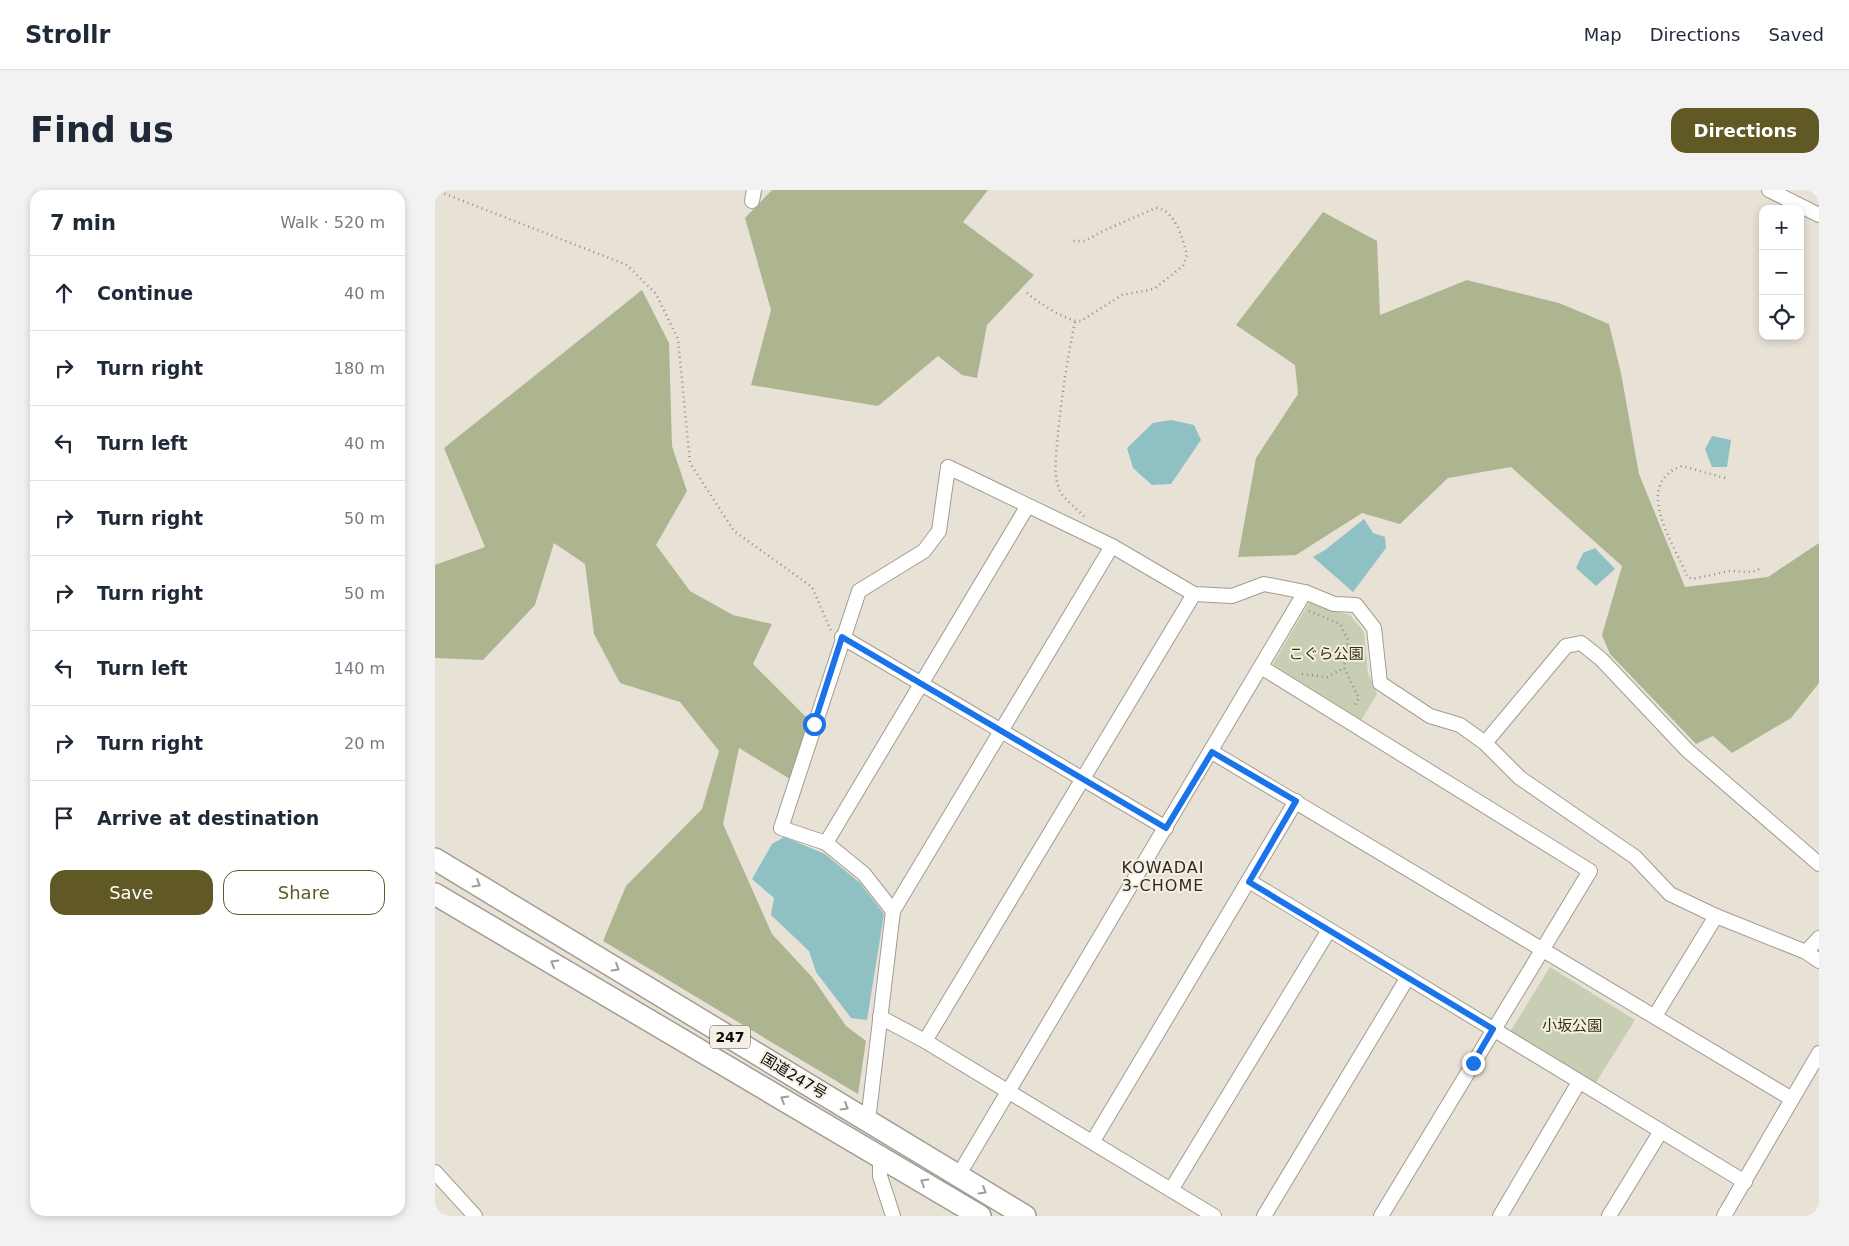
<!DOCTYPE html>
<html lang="en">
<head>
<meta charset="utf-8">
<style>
	:root { --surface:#fff; --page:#f2f2f3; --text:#1f2937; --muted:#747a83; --line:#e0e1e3; --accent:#615925 }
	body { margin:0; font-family:"DejaVu Sans","Noto Sans JP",sans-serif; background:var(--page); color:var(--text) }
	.controls { position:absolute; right:15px; top:15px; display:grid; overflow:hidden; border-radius:10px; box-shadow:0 2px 8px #0003 }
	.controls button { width:45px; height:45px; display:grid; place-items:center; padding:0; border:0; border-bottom:1px solid var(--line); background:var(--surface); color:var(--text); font:25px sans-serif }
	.stop { position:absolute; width:15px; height:15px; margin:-11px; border:4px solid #1a73e8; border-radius:50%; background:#fff }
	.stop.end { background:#1a73e8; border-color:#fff; box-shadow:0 1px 5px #0008 }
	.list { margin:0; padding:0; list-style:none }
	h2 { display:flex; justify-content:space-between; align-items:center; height:65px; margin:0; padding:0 20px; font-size:21px }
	h2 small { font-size:16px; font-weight:400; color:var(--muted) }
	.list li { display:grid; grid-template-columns:32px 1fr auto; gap:15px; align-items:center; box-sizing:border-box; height:75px; padding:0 20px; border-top:1px solid var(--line) }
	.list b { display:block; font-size:19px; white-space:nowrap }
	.list em { font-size:16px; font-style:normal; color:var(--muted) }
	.actions { display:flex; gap:10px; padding:15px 20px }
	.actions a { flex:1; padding:11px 0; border:1px solid var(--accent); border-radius:15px; text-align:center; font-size:18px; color:var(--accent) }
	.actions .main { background:var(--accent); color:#fff }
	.icon { flex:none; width:28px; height:28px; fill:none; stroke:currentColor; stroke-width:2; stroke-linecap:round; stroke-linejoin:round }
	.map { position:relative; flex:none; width:1384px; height:1026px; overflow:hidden; border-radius:15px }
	header { display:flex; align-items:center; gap:30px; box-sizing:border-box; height:70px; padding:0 25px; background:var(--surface); border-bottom:1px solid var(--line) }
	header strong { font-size:24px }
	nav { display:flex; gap:28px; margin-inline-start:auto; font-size:18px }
	.intro { display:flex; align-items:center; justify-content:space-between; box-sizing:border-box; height:120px; padding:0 30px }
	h1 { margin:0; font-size:35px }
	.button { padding:12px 22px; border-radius:15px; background:var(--accent); color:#fff; font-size:18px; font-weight:700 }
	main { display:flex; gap:30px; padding:0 30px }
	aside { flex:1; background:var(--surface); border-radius:15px; box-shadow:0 2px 8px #0003 }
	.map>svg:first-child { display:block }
	.green { fill:#c8ceb3 }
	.forest { fill:#adb590 }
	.water { fill:#8fc1c4 }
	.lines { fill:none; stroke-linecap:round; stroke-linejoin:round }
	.minor-casing { stroke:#a29c92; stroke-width:16 }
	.highway-casing { stroke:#a29c92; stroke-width:24 }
	.path { stroke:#928d86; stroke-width:2.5; stroke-dasharray:1 4; stroke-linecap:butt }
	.minor { stroke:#fff; stroke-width:14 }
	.highway { stroke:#fff; stroke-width:21 }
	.oneway { stroke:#9e9d9c }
	.route { stroke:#1a73e8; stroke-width:6 }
	.labels { text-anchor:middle; stroke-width:4; stroke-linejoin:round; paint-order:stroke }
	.shield { fill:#f5eee3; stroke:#534f4a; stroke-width:1 }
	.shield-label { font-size:14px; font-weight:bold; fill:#0d0b08 }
	.park-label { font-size:15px; fill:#2e3506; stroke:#f5eee3 }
	.street-label { font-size:15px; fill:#0d0b08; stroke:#f5eee3 }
	.neighbourhood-label { font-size:16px; letter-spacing:1px; fill:#2f2921; stroke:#f5eee3 }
</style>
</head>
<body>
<header>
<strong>Strollr</strong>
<nav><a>Map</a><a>Directions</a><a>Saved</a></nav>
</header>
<div class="intro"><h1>Find us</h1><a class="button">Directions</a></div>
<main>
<aside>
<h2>7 min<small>Walk · 520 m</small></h2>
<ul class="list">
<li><svg class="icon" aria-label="ahead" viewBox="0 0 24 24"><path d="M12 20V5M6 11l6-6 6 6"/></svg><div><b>Continue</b></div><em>40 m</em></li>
<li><svg class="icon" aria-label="right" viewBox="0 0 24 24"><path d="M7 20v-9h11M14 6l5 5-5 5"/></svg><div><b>Turn right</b></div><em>180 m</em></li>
<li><svg class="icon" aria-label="left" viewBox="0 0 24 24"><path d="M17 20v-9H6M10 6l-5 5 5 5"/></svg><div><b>Turn left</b></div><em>40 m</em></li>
<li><svg class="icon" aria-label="right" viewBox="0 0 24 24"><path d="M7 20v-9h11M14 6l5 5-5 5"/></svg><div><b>Turn right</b></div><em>50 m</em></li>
<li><svg class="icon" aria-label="right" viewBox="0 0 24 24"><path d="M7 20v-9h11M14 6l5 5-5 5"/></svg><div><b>Turn right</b></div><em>50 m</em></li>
<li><svg class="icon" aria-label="left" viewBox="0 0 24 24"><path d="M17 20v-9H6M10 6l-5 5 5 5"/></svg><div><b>Turn left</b></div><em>140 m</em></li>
<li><svg class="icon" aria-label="right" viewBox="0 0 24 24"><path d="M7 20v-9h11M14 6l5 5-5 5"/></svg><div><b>Turn right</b></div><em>20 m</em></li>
<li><svg class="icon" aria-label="arrive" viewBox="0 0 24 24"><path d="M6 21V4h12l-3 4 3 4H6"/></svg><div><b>Arrive at destination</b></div></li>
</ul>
<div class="actions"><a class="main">Save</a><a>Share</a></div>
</aside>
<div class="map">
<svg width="1384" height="1026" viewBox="0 0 1384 1026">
	<rect width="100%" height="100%" fill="#e8e1d6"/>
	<g class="green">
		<path d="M875,411L892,419L915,425L929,442L933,483L942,504L925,532L838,480V474Z"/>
		<path d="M1115,777L1200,830L1160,894L1075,842Z"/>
	</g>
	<g class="forest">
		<path d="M337,0H553L528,32L599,85L552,135L542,188L527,185L503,166L443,216L316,195L336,120L310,28Z"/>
		<path d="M888,22L942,51L945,125L1032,90L1124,113L1174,134L1186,183L1204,284L1250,397L1333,387L1384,353V493L1356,528L1297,563L1278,546L1261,554L1175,464L1167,445L1187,376L1076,277L1013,288L965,334L927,323L861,365L803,367L821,268L863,204L860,175L801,135Z"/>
		<path d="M207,100L234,153L237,256L252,301L221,355L255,401L298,425L337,434L318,474L374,530L355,589L304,558L288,634L337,744L377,787L411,836L431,851L423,904L168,751L191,696L267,619L284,561L245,512L185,493L159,444L150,374L119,353L100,415L48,470L0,468V375L50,357L9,258Z"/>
	</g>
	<g class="water">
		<path d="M736,230L759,235L766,250L736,294L717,295L698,278L692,258L718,233Z"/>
		<path d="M1277,246L1296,250L1292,277H1277L1270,259Z"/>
		<path d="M929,329L938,343L950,347L951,358L918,402L878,367L890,360Z"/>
		<path d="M1160,358L1180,379L1161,396L1141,378L1148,363Z"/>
		<path d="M349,647L390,664L425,693L449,724L432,830L416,828L381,782L374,761L336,725L339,708L317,689L337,654Z"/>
	</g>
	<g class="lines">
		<g class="minor-casing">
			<g id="minor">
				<path d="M1334,0L1384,25"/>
				<path d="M317,11L319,0"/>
				<path d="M407,447L731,638"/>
				<path d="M826,477L1155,681L946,1026"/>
				<path d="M1050,553L1131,456L1146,453L1166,469L1252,560L1384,674"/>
				<path d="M777,562L1357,909"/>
				<path d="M391,653L592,317"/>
				<path d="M814,691L1310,992"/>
				<path d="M458,721L429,684L391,653L346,638L424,401L489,361L504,341L513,277L677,356L759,404L797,406L829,394L870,402L899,414L921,415L939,438L945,493L995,526L1025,535L1050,553L1085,588L1200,667L1235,704L1281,726L1371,762L1384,771"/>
				<path d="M1371,762L1384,748"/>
				<path d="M1220,826L1281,726"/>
				<path d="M445,827L490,851L779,1026"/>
				<path d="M490,851L759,404"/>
				<path d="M433,931L458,721L677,356"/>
				<path d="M658,951L861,611"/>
				<path d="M445,965V986L458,1026"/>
				<path d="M0,982L40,1026"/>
				<path d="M523,986L870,402"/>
				<path d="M736,1000L894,740"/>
				<path d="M829,1026L973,787"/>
				<path d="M1065,1026L1144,892"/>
				<path d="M1174,1026L1226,941"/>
				<path d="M1289,1026L1384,863"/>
			</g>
		</g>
		<g class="highway-casing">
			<g id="highway">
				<path d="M0,669L590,1026"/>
				<path d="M0,704L545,1026"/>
			</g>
		</g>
		<g class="path">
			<path d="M0,0L192,75L221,104L243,149L255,273L299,341L377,397L396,441"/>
			<path d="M592,103C602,112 634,133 646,131L687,105L719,99L748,76L752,65C748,50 740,19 721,18L670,40L650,51H638"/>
			<path d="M640,132C632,169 627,205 623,243C622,260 618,279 623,296C627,309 642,319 651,328"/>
			<path d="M1290,288L1247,276C1196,294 1240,355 1252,386L1257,389L1295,381L1317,382L1327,378"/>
			<path d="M874,421L905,434L913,450L909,478L924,508L918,518"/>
			<path d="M867,484L892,487L909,478"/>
		</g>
		<use href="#minor" class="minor"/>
		<use href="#highway" class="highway"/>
	</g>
	<defs><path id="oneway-chevron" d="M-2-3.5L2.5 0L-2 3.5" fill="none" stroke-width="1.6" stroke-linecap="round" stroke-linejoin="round" transform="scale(1.25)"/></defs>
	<g class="oneway">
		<use href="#oneway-chevron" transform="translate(42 694) rotate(31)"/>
		<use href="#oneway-chevron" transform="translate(119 773) rotate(-150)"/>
		<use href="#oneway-chevron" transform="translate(181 778) rotate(31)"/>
		<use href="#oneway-chevron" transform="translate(349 909) rotate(-150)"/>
		<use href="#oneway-chevron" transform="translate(410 917) rotate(31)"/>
		<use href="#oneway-chevron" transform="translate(489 992) rotate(-149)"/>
		<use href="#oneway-chevron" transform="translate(548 1001) rotate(31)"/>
	</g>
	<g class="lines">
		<path class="route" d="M379,534L407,447L731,638L777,562L861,611L814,692L1058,839L1038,873"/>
	</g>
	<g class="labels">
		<rect class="shield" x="275" y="835.5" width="40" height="23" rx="4"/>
		<g class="shield-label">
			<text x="295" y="852">247</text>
		</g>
		<g class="park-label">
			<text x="891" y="469">こぐら公園</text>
			<text x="1137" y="841">小坂公園</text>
		</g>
		<g class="street-label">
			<text transform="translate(359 886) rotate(31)" y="5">国道247号</text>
		</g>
		<g class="neighbourhood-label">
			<text x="728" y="683">KOWADAI<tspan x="728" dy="18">3-CHOME</tspan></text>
		</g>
	</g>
</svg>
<div class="controls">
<button>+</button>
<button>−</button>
<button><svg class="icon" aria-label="locate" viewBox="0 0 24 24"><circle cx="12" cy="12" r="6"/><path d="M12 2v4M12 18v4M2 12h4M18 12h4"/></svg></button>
</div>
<div class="stop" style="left:379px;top:534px"></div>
<div class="stop end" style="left:1038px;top:873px"></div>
</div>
</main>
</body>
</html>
